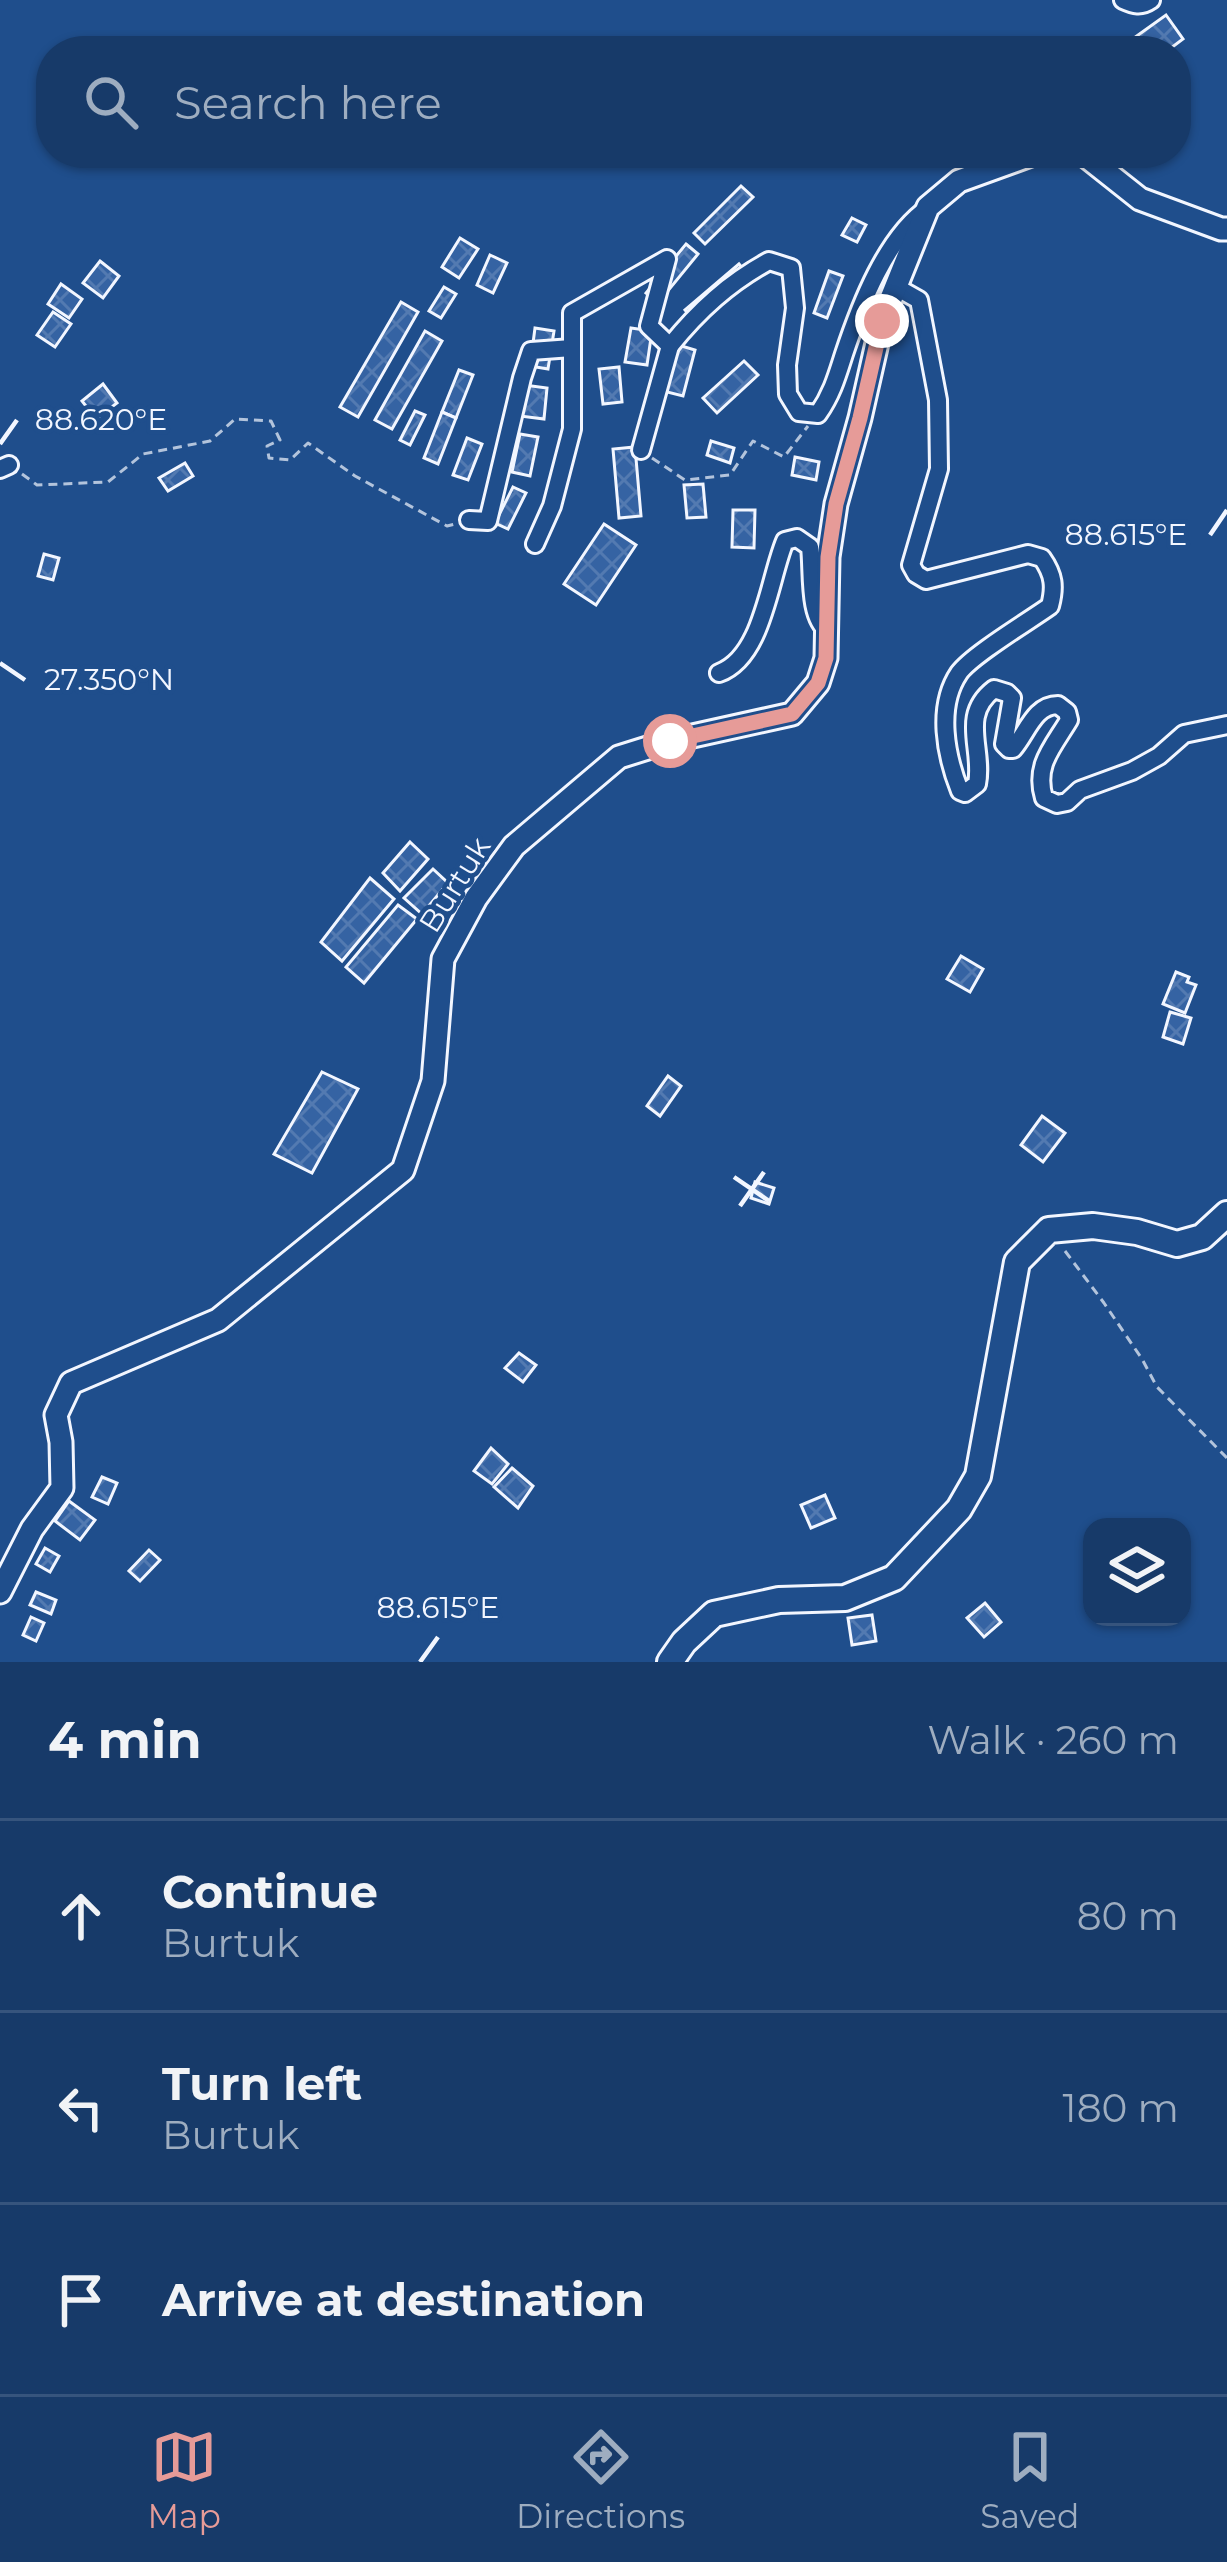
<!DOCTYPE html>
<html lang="en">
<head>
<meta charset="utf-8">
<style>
	:root { --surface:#173a69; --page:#20416f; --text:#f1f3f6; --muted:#9eadc0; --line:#36547d; --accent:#e69b98 }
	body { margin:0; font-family:Montserrat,sans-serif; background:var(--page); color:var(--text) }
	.controls { position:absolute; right:36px; bottom:36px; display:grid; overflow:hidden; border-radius:24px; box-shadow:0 3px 9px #0004 }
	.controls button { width:108px; height:108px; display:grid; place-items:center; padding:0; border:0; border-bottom:3px solid var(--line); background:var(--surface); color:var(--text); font:60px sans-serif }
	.stop { position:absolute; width:36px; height:36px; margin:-27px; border:9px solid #e69b98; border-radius:50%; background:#fff }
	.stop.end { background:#e69b98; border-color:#fff; box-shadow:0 3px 12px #0008 }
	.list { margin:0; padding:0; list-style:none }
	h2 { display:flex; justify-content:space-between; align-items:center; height:156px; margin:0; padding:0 48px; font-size:51px }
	h2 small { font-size:39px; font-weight:400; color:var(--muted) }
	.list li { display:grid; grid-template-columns:78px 1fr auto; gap:36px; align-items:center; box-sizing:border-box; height:192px; padding:0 48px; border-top:3px solid var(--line) }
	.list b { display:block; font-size:45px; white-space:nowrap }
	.list p { margin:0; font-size:39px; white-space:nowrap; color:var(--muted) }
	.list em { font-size:39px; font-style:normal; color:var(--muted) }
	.icon { flex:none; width:66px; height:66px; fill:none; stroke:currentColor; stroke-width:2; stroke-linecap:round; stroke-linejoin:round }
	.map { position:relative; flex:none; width:1227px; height:1662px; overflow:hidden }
	.search { position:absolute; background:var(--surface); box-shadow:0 3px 9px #0004; left:36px; right:36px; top:36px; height:132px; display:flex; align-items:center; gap:30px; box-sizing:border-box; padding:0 42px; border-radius:48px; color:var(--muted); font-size:45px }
	.sheet { height:732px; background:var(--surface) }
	nav { display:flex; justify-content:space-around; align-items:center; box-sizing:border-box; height:168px; border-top:3px solid var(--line); background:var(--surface); font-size:33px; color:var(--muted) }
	nav a { display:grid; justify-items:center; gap:6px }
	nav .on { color:var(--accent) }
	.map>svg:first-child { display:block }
	.building { fill:url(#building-cross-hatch); stroke:#f2f6ff; stroke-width:3 }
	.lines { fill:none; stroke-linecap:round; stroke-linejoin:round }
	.minor-casing { stroke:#f2f6ff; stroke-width:22 }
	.major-casing { stroke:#f2f6ff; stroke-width:27 }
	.highway-casing { stroke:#f2f6ff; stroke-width:30 }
	.path { stroke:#b3c4dc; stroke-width:3; stroke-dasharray:9 6; stroke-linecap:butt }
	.minor { stroke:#1f4e8c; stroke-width:16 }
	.major { stroke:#1f4e8c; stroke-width:21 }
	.highway { stroke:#1f4e8c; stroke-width:24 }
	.route { stroke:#e69b98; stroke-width:15 }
	.ticks { fill:none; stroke:#f2f6ff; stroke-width:4.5 }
	.labels { text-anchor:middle; stroke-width:9; stroke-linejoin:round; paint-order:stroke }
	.street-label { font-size:30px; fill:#f2f6ff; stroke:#1f4e8c }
	.ticks-label { font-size:30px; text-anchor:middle; fill:#f2f6ff; stroke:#1f4e8c; stroke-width:9; stroke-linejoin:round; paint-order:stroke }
</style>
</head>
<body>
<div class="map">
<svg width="1227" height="1662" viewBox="0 0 1227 1662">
	<defs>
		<pattern id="building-cross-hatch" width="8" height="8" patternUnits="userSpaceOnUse" patternTransform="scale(3)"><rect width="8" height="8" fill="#3563a3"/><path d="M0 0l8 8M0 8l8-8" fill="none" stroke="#537ab1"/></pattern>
	</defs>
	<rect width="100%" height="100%" fill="#1f4e8c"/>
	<g class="building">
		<path d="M1166,15L1183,39L1167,51H1123L1120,48Z"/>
		<path d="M741,186L753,197L705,244L694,233Z"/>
		<path d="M852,218L866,225L857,242L842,235Z"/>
		<path d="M460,238L478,249L459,278L442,267Z"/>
		<path d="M686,244L698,254L658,303L646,293Z"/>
		<path d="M490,255L507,263L493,293L477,285Z"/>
		<path d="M100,261L119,276L103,298L83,283Z"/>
		<path d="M739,264L749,276L696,323L685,310Z"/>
		<path d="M829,271L843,276L827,318L814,313Z"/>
		<path d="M61,284L82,299L69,318L48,304Z"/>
		<path d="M444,287L456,294L441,318L429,311Z"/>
		<path d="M401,302L418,312L358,417L340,407Z"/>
		<path d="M53,312L71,324L55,347L37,335Z"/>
		<path d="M535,328L554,331L548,369L530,366Z"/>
		<path d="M631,328L652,331L647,365L625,362Z"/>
		<path d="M425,331L442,341L392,429L375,420Z"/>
		<path d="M675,344L695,350L683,396L663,391Z"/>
		<path d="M744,361L758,375L717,413L703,398Z"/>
		<path d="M619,367L622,402L603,404L599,369Z"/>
		<path d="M459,370L473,375L456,418L442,412Z"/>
		<path d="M103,384L117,403L96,419L82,401Z"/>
		<path d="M524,385L547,388L544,419L520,416Z"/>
		<path d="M415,411L425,415L410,445L400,440Z"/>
		<path d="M442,412L456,418L438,464L424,458Z"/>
		<path d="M520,434L538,437L530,476L512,472Z"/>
		<path d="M467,438L482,444L468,480L453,475Z"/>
		<path d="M711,441L734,448L730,463L707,455Z"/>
		<path d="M635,447L641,516L619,518L613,449Z"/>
		<path d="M795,457L819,462L816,480L792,475Z"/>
		<path d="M185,463L193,476L168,491L159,478Z"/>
		<path d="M703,484L706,517L687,518L684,485Z"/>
		<path d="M513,487L526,493L508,529L495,523Z"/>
		<path d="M733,510H755L754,548L732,547Z"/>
		<path d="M604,524L636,545L596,605L564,584Z"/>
		<path d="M44,554L59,558L53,580L38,576Z"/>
		<path d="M410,842L428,859L400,891L383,873Z"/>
		<path d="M433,869L448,883L422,914L404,898Z"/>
		<path d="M370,878L394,899L342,961L321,942Z"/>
		<path d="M398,905L417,919L364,983L346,967Z"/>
		<path d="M961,956L983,969L970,992L947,979Z"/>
		<path d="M1176,972L1189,977L1187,982L1196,985L1185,1013L1163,1004Z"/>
		<path d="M1170,1012L1191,1018L1183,1044L1163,1037Z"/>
		<path d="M322,1072L358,1089L312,1173L274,1154Z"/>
		<path d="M668,1076L681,1086L660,1116L647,1106Z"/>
		<path d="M1042,1116L1065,1133L1043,1162L1021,1145Z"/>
		<path d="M755,1182L774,1188L769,1204L751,1198Z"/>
		<path d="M519,1353L536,1365L523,1382L505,1368Z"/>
		<path d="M491,1448L508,1464L492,1484L474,1471Z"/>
		<path d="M512,1468L533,1486L518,1508L494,1487Z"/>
		<path d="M102,1477L117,1483L108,1504L92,1497Z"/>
		<path d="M825,1495L835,1518L811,1528L801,1505Z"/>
		<path d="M69,1501L95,1520L80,1540L55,1521Z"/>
		<path d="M45,1548L59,1556L50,1572L36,1564Z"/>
		<path d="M149,1550L160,1560L140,1581L129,1571Z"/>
		<path d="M36,1592L56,1600L51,1614L30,1605Z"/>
		<path d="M985,1603L1001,1622L984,1637L967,1618Z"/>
		<path d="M872,1615L876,1641L852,1645L848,1618Z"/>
		<path d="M31,1617L44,1623L36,1641L23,1635Z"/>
	</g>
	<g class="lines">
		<g class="minor-casing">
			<g id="minor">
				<path d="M1123,0C1134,5 1141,7 1151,0"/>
				<path d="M896,287L919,300L938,400L939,469L911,565L916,574L926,580L1028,554L1042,558C1054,575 1055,587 1050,606C1029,621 972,655 959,673C936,707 946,756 960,791L965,793L977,784C984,749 959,716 994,689L1007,693L1012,698L1004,744L1009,749H1013C1027,733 1034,705 1058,705L1067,712L1069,720C1053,747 1034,765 1044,798L1057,804L1067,802L1080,790L1132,771L1159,756L1184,734L1227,725"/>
				<path d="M641,450L670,346"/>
				<path d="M0,469L9,465"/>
				<path d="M469,520L488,521L522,378L531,351L572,348"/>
				<path d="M535,544L552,506L572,429V313L667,259L649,326L670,346C699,310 729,283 769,261L791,268L795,308L787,365L788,394L799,412L818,414C832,394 837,376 844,354C860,306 886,237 928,208"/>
				<path d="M719,673C763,657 769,579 785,541L797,538L810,547C813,572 808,617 828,631"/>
			</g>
		</g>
		<g class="major-casing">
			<g id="major">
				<path d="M1082,153L1140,199L1221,229H1227"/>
				<path d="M0,1592L32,1529L62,1488L61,1442L56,1415L71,1383L218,1320L403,1170L433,1081L443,959L476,898L514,846L619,757L670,741L792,714L818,683L826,658L828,557L836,504L860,418L882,321L928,207L959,181L1036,153H1046"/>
			</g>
		</g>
		<g class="highway-casing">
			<path id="highway" d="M670,1662L684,1642L714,1614L779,1600L845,1598L894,1578L959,1509L978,1476L1017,1262L1049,1230L1093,1226L1137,1232L1177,1244L1202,1237L1227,1214"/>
		</g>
		<g class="path">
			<path d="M652,458L685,480L730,475L753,441L784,457L808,426"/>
			<path d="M22,474L37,485L108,482L143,454L210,441L235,419L271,421L280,440L267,446L269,458L290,460L308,443L355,476L447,526L455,524"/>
			<path d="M1065,1251L1104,1303L1142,1359L1157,1387L1227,1458"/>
		</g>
		<use href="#minor" class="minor"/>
		<use href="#major" class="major"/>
		<use href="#highway" class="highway"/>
	</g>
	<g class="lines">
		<path class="route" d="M670,741L792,714L818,683L826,658L828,557L836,504L860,418L882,321"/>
	</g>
	<path class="ticks" d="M0,444L17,420M1210,535L1227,510M0,663L25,680M734,1177L769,1201M740,1206L764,1172M420,1662L438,1637"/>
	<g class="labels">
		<g class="street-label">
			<text transform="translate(455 885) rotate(-58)" y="10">Burtuk</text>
		</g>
	</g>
	<g class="ticks-label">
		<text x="101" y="430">88.620°E</text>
		<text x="1126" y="545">88.615°E</text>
		<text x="109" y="690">27.350°N</text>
		<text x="438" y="1618">88.615°E</text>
	</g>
</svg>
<div class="controls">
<button><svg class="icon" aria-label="layers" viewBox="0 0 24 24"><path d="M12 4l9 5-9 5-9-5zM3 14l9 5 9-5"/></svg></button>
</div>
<div class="stop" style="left:670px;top:741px"></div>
<div class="stop end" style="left:882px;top:321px"></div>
<div class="search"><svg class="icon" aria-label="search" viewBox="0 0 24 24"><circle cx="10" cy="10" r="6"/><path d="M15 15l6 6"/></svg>Search here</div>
</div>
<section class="sheet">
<h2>4 min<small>Walk · 260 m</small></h2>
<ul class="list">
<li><svg class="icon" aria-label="ahead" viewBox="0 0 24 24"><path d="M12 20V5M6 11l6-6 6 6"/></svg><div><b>Continue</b><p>Burtuk</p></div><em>80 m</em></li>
<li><svg class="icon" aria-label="left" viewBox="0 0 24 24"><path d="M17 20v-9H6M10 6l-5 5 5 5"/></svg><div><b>Turn left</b><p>Burtuk</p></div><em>180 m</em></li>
<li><svg class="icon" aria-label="arrive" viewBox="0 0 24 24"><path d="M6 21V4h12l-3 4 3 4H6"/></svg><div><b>Arrive at destination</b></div></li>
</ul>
</section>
<nav>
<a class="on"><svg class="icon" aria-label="map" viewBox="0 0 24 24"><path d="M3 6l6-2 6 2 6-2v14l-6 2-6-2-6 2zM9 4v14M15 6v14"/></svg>Map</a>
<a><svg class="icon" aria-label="directions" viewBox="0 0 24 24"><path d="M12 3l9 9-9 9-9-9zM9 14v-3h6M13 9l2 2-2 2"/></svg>Directions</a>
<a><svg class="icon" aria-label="saved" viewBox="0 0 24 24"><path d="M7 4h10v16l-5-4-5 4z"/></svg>Saved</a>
</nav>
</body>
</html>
